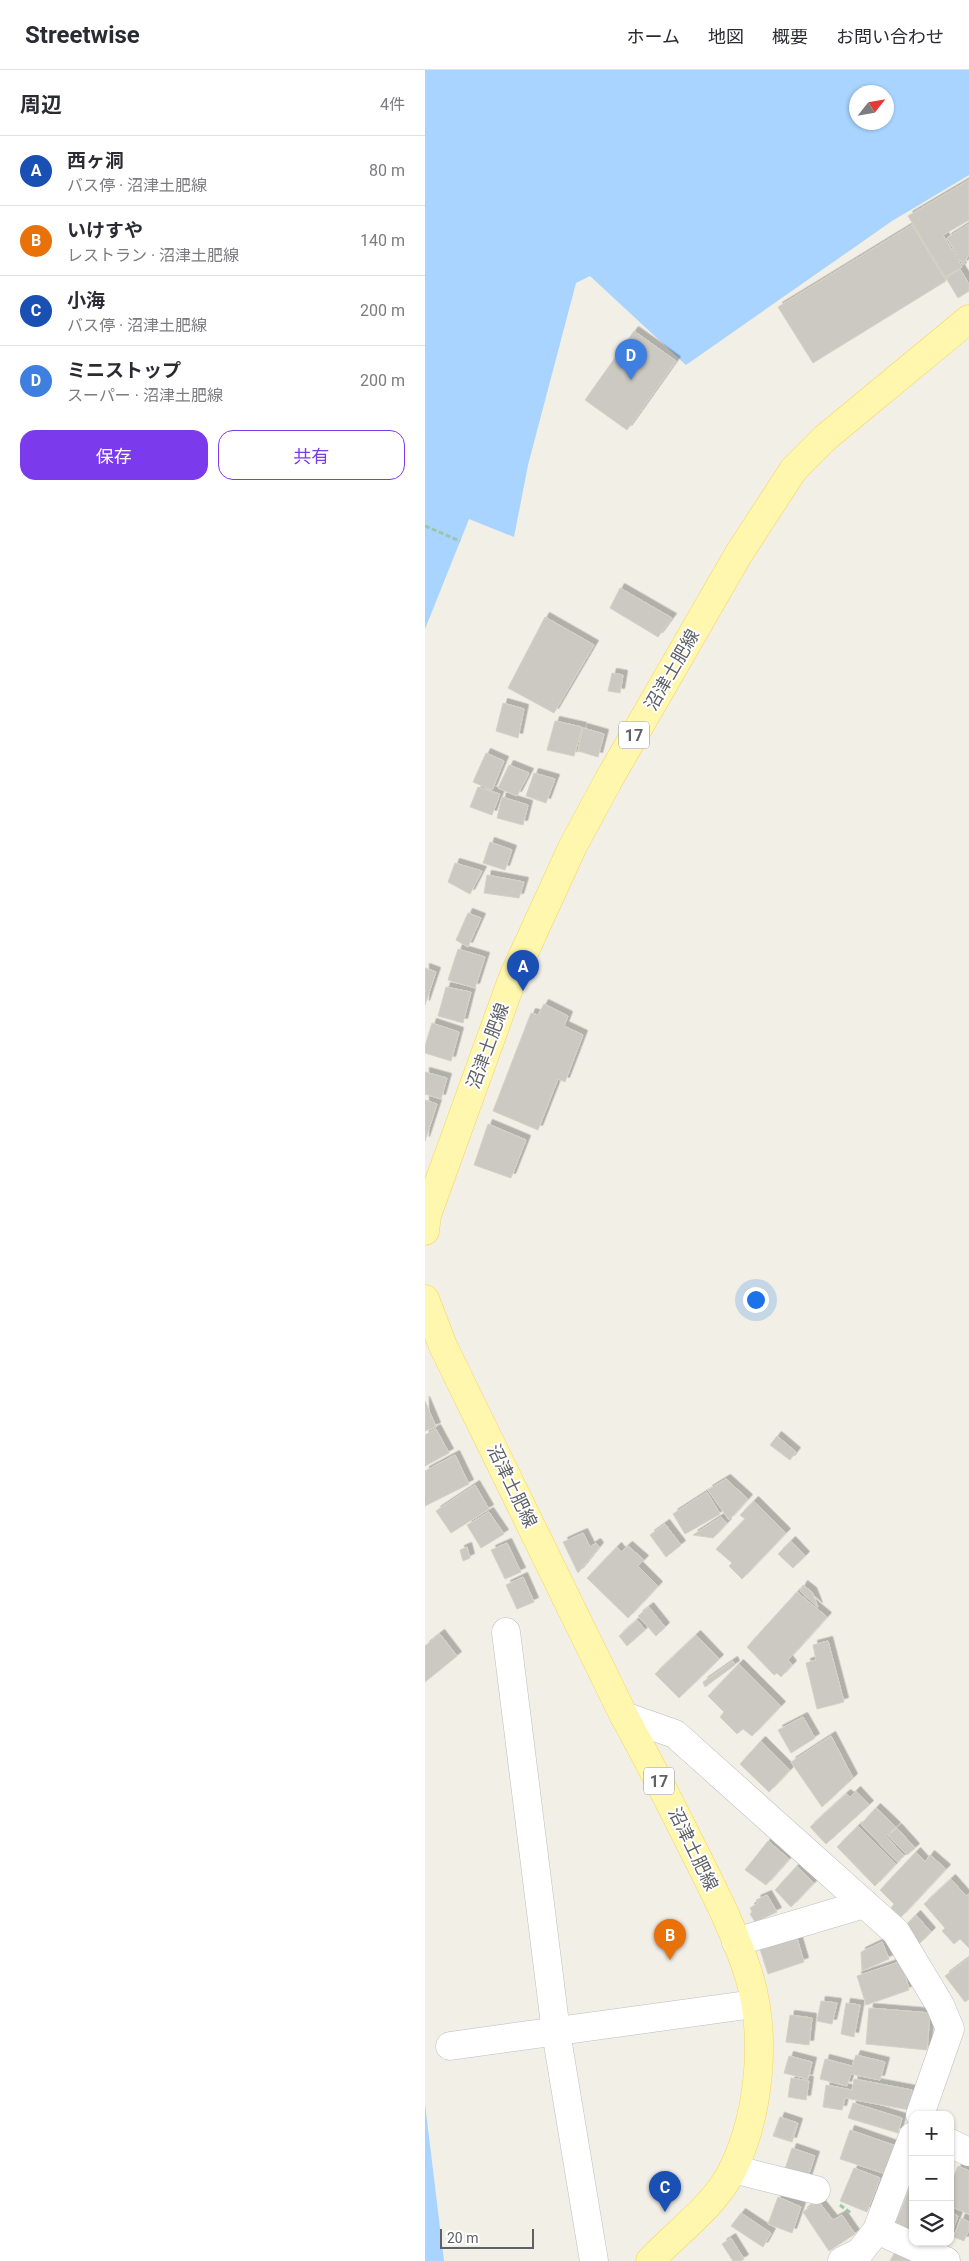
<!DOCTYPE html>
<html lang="ja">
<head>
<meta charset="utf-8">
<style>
	:root { --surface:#fff; --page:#f2f2f3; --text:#2b2b33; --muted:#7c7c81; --line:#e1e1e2; --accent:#7c3aed }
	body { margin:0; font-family:Roboto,"Noto Sans JP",sans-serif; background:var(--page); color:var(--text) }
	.controls { position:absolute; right:15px; bottom:15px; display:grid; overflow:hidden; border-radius:10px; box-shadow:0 1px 4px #0004 }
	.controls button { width:45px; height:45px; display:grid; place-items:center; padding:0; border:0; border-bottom:1px solid var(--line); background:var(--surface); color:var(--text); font:25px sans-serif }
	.compass { position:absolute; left:424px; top:15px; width:45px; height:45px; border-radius:50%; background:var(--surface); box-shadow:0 1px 4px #0004; rotate:59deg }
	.scale { position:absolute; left:15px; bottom:12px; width:94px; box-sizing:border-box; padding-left:5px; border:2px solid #5e6167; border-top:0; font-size:14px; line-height:18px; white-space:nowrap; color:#5e6167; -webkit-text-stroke:4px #fff; paint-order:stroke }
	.you { position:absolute; left:330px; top:1229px; width:18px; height:18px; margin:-12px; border:4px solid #fff; border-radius:50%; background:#1a73e8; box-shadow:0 0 0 8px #1a73e833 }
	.badge { display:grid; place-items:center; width:32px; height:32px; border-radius:50%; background:var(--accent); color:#fff; font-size:16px; font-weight:700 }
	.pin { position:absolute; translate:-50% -41px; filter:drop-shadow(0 1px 2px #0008) }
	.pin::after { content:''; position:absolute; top:26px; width:18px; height:15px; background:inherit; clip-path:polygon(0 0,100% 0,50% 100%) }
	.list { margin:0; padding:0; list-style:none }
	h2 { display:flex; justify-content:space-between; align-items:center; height:65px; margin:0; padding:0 20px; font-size:21px }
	h2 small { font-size:16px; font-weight:400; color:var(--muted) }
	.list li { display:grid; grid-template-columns:32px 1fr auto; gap:15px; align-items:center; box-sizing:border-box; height:70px; padding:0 20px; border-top:1px solid var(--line) }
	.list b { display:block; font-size:19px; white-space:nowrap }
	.list p { margin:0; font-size:16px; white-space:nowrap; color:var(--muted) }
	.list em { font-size:16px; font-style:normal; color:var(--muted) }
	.actions { display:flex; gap:10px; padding:15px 20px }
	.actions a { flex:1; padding:11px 0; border:1px solid var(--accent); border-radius:15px; text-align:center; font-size:18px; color:var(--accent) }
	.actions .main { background:var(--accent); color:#fff }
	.icon { flex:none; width:28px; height:28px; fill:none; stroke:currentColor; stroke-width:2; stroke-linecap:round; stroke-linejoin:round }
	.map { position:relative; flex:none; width:544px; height:2191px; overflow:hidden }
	header { display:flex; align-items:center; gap:30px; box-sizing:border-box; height:70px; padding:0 25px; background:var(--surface); border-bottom:1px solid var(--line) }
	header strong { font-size:24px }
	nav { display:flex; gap:28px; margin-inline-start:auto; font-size:18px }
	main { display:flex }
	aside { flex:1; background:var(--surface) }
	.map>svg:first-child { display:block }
	.water { fill:#a8d4ff; fill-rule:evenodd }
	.building { fill:#ccc9c3; stroke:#d6d1c4; filter:url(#shadow) }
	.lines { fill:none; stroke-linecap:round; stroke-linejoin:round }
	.street-casing { stroke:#bbbdc2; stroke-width:29 }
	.secondary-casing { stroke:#bcbec4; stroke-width:29 }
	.primary-casing { stroke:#f8d558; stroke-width:29 }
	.path { stroke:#99c8a9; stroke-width:3; stroke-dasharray:5 2.5; stroke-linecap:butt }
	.street { stroke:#fff; stroke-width:28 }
	.secondary { stroke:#fff; stroke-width:28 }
	.primary { stroke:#fff7ad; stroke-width:28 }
	.labels { text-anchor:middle; stroke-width:4; stroke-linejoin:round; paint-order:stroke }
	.shield { fill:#fff; stroke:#8e9095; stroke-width:1 }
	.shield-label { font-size:16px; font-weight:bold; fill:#5e6167 }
	.street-label { font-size:18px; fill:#5e6167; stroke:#fff }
</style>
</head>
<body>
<header>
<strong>Streetwise</strong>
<nav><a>ホーム</a><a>地図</a><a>概要</a><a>お問い合わせ</a></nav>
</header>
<main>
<aside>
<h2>周辺<small>4件</small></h2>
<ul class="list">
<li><span class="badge" style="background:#1a4fb4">A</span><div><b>西ヶ洞</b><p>バス停 · 沼津土肥線</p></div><em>80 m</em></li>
<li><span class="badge" style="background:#e8710a">B</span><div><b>いけすや</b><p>レストラン · 沼津土肥線</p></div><em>140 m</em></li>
<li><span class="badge" style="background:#1a4fb4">C</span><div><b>小海</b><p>バス停 · 沼津土肥線</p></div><em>200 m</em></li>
<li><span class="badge" style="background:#3f7fe0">D</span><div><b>ミニストップ</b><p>スーパー · 沼津土肥線</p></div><em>200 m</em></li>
</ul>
<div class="actions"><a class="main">保存</a><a>共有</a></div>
</aside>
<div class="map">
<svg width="544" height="2191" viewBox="0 0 544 2191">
	<defs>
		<filter id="shadow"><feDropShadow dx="4.5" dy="-4.5" stdDeviation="0" flood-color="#0004"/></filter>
	</defs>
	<rect width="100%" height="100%" fill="#f1efe6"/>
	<g class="water">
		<path d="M0,0H544V105L467,151L261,295L165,206L151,213L103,395L89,467L44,449L0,559ZM432,22H462V52H432Z"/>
		<path d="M0,2034L19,2191H0Z"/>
	</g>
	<g class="building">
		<path d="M544,110V150L518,165L537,197L520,207L483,146Z"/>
		<path d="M544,154V184L538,195L522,168Z"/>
		<path d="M487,155L521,211L388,293L353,237Z"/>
		<path d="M535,199L544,214V221L533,228L521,208Z"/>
		<path d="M209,261L251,291L202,360L160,330Z"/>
		<path d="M195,518L247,548L233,567L185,538Z"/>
		<path d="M120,547L169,575L129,643L83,618Z"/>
		<path d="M187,603L198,605L195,623L183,621Z"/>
		<path d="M78,633L99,639L93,668L71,661Z"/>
		<path d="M130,651L157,657L149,686L122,680Z"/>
		<path d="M158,658L179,664L173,687L153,681Z"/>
		<path d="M61,683L79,691L67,720L48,712Z"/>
		<path d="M84,695L104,703L92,726L73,718Z"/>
		<path d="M109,703L130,709L121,733L101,726Z"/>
		<path d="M53,717L75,724L67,745L45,737Z"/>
		<path d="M77,727L103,735L98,755L72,748Z"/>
		<path d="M65,772L87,780L80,800L58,793Z"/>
		<path d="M30,793L57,801L45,824L23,812Z"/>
		<path d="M62,805L99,812L94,828L59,823Z"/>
		<path d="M43,843L56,848L43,877L31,870Z"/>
		<path d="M33,879L60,887L50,918L23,910Z"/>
		<path d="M0,898L11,902L0,935Z"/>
		<path d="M21,917L46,922L38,953L13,946Z"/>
		<path d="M119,934L143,946L139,956L158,965L140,1012L133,1009L113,1060L68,1041L106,943L113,945Z"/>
		<path d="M7,953L34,962L26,991L0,983V976Z"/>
		<path d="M0,1002L22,1008L16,1029L0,1024Z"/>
		<path d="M0,1030L12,1034L0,1071Z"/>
		<path d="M63,1054L101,1070L86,1108L49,1095Z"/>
		<path d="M0,1331L11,1357L0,1361Z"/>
		<path d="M11,1359L24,1383L0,1396V1365Z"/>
		<path d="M352,1366L371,1382L365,1390L345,1375Z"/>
		<path d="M30,1385L44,1414L0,1436V1401Z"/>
		<path d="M301,1409L323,1429L304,1450L283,1420Z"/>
		<path d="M50,1415L64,1439L26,1463L11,1441Z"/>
		<path d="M282,1422L295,1444L260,1464L248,1444Z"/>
		<path d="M329,1431L361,1463L317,1509L304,1496L307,1493L291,1479L320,1449L315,1445Z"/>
		<path d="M64,1442L79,1464L56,1478L42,1455Z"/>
		<path d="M296,1447L302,1453L288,1468L268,1465Z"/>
		<path d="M240,1454L256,1475L241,1487L225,1465Z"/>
		<path d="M158,1463L165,1477L171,1473L174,1477L153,1503L138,1472Z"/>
		<path d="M366,1471L380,1486L368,1498L353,1484Z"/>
		<path d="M82,1473L96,1502L80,1509L66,1480Z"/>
		<path d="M203,1476L219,1490L213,1496L233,1516L203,1548L162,1508L192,1477L196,1482Z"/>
		<path d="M42,1477L45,1488L38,1491L35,1480Z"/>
		<path d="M98,1507L109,1532L92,1539L81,1515Z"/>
		<path d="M378,1515L387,1522L393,1537L375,1521Z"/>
		<path d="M372,1522L402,1547L363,1590L367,1595L356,1607L352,1603L349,1605L322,1577Z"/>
		<path d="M224,1537L240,1557L231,1566L213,1546Z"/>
		<path d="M212,1550L220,1560L202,1576L194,1566Z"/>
		<path d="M15,1564L32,1586L0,1612V1576Z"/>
		<path d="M271,1565L294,1589L254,1628L230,1604Z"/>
		<path d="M403,1571L419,1632L392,1639L381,1593L391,1590L388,1575Z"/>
		<path d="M308,1591L310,1595L280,1617L278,1612Z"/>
		<path d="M314,1594L356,1636L327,1666L318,1659L312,1664L295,1647L299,1642L283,1626Z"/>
		<path d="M378,1647L390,1668L366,1683L353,1660Z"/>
		<path d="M406,1666L428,1708L397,1737L366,1692Z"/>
		<path d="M336,1671L365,1700L344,1722L315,1694Z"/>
		<path d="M431,1721L444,1735L401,1774L385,1757L421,1724L425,1727Z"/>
		<path d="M451,1738L471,1757L461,1766L479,1786L472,1792L436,1754Z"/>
		<path d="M433,1756L471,1794L450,1816L412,1777Z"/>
		<path d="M472,1758L490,1778L482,1785L463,1766Z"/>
		<path d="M343,1771L364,1789L341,1815L320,1800Z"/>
		<path d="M491,1782L500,1792L505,1785L521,1799L476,1847L466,1838L469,1834L455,1820Z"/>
		<path d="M372,1796L389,1813L366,1837L350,1820Z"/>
		<path d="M526,1809L541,1826L544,1824V1878L535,1869L529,1874L517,1861L520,1858L499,1834Z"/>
		<path d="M342,1825L352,1842L330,1852L325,1844L327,1842L325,1838L333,1833L331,1830Z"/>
		<path d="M491,1845L506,1862L494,1874L479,1857Z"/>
		<path d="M371,1865L379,1892L343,1904L334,1876Z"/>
		<path d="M457,1872L464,1889L437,1901L436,1882Z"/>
		<path d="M544,1888V1929L540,1932L520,1906Z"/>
		<path d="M477,1891L484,1920L441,1935L432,1906Z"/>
		<path d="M396,1931L412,1933L407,1954L392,1951Z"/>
		<path d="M421,1933L435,1935L429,1967L416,1964Z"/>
		<path d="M444,1938L505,1943L502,1980L441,1974Z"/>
		<path d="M365,1945L387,1948L384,1975L361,1972Z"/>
		<path d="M431,1985L460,1992L455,2010L426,2004L422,2016L395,2009L400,1989L427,1996Z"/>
		<path d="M364,1986L387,1992L383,2009L359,2003Z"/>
		<path d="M366,2008L384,2011L381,2030L363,2027Z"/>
		<path d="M429,2009L487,2020L484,2040L420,2028L417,2040L398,2037L401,2015L427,2020Z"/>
		<path d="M428,2033L477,2048L473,2063L423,2048Z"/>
		<path d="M355,2047L373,2053L367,2072L348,2066Z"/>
		<path d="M355,2047L372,2053L365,2071L349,2066Z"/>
		<path d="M425,2060L471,2076L461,2104L415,2089Z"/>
		<path d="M367,2078L390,2086L382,2110L359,2102Z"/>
		<path d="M533,2096L544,2101V2144L525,2136V2116Z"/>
		<path d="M429,2098L455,2108L442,2142L415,2131Z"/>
		<path d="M488,2110V2166L468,2159Z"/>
		<path d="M353,2127L376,2137L367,2163L343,2154Z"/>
		<path d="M393,2131L408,2150L417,2145L430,2164L404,2181L378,2142Z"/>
		<path d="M525,2142L533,2146L525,2167Z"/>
		<path d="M316,2143L346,2163L338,2177L306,2156Z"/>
		<path d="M536,2148L544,2152V2160L539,2171L529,2167Z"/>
		<path d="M306,2168L319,2189L316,2191H308L297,2174Z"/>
		<path d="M470,2182L491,2191H465Z"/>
	</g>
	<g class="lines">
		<g class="street-casing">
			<g id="street">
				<path d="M199,1646L250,1664L471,1862L515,1935L525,1959L495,2045"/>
				<path d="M311,1872L439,1834"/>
				<path d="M525,2073L544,2082"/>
				<path d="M308,2099L391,2120"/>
				<path d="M452,2160L521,2191"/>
				<path d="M417,2191L435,2182L452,2160L488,2066"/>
			</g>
		</g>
		<g class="secondary-casing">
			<g id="secondary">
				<path d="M81,1562L131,1962L169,2191"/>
				<path d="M25,1976L329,1934"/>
			</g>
		</g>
		<g class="primary-casing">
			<g id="primary">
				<path d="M0,1161L2,1145L88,907L148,776L183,711L313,485L369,399L400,368L544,249"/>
				<path d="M0,1229L18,1276L199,1646C223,1689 245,1733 267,1777C288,1819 310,1861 324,1906C342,1965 335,2043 308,2099C290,2136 253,2161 225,2191"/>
			</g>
		</g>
		<g class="path">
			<path d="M0,456L35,471"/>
			<path d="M415,2135L426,2143"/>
		</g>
		<use href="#street" class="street"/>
		<use href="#secondary" class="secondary"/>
		<use href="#primary" class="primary"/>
	</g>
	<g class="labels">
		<g class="shield">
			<rect x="194" y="651.5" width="30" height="27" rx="4"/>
			<rect x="219" y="1697.5" width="30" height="27" rx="4"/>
		</g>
		<g class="shield-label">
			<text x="209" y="671">17</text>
			<text x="234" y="1717">17</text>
		</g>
		<g class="street-label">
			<text transform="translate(247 600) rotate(-60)" y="6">沼津土肥線</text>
			<text transform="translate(63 976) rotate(-70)" y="6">沼津土肥線</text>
			<text transform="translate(87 1416) rotate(64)" y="6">沼津土肥線</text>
			<text transform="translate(268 1779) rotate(64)" y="6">沼津土肥線</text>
		</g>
	</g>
</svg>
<div class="controls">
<button>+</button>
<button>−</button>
<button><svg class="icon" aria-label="layers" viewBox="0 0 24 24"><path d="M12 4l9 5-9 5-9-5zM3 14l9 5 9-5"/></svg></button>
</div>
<svg class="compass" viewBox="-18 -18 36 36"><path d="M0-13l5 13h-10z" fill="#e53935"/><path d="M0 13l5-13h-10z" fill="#7c7c81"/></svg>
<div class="scale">20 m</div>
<div class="you"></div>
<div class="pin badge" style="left:98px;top:921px;background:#1a4fb4">A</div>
<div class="pin badge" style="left:245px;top:1890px;background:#e8710a">B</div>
<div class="pin badge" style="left:240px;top:2142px;background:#1a4fb4">C</div>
<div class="pin badge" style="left:206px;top:310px;background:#3f7fe0">D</div>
</div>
</main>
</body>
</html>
